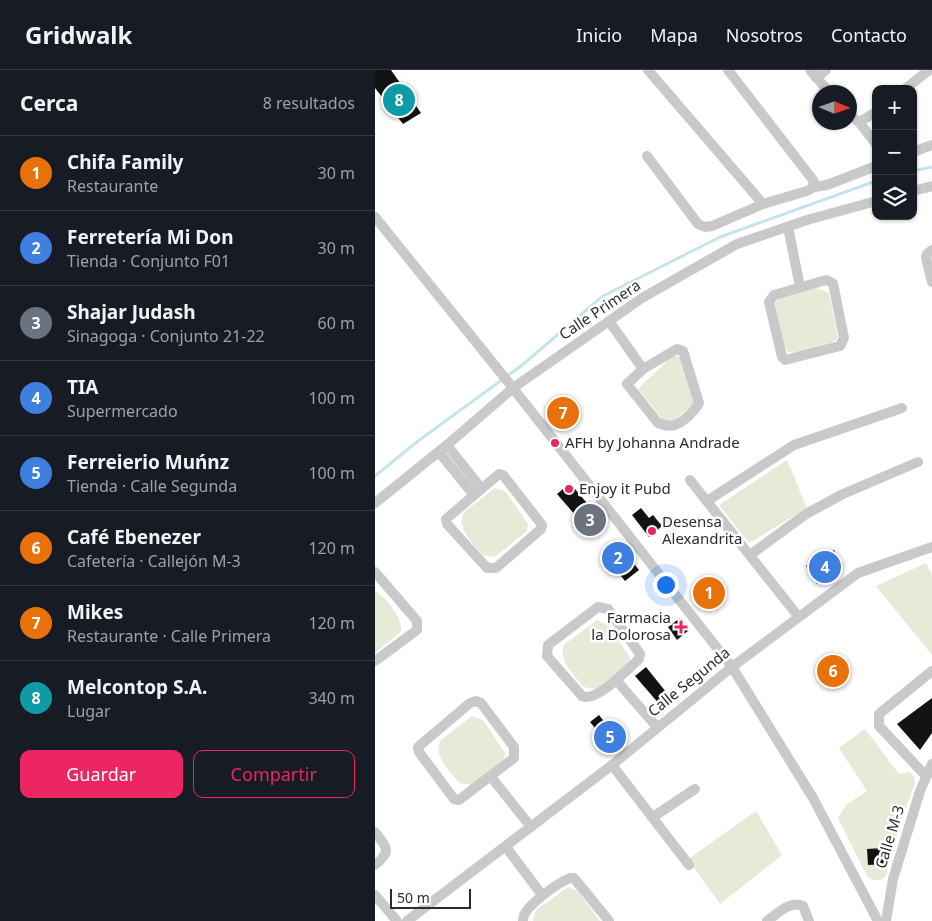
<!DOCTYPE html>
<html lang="es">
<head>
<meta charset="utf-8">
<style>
	:root { --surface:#171b24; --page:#242831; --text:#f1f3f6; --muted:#9ea1a6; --line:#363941; --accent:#eb2662 }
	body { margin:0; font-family:"Noto Sans",sans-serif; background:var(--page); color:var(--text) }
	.controls { position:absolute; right:15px; top:15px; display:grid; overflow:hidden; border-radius:10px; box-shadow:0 1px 4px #0004 }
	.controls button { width:45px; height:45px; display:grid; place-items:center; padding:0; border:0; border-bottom:1px solid var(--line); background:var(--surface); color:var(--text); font:25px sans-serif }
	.compass { position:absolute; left:437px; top:15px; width:45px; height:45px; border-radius:50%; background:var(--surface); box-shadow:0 1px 4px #0004; rotate:92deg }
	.scale { position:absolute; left:15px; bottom:12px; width:81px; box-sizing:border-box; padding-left:5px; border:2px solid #2c2c2c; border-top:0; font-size:14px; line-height:18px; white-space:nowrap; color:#2c2c2c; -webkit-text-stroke:4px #fff; paint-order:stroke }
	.you { position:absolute; left:290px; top:514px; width:18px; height:18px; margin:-12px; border:4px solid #fff; border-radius:50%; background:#1a73e8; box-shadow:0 0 0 8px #1a73e833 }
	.badge { display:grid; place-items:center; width:32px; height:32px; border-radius:50%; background:var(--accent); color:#fff; font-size:16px; font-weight:700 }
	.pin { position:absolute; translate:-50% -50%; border:2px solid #fff; box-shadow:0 1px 5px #0006 }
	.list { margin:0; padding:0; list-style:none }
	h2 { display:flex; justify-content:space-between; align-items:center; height:65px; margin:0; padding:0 20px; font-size:21px }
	h2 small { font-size:16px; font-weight:400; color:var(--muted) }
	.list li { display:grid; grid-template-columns:32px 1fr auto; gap:15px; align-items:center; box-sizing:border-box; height:75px; padding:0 20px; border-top:1px solid var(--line) }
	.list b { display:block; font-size:19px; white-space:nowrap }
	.list p { margin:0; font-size:16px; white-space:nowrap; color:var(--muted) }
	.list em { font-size:16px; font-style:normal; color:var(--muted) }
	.actions { display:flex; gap:10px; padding:15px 20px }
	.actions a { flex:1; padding:11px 0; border:1px solid var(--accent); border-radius:10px; text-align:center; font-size:18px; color:var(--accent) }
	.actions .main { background:var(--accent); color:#fff }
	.icon { flex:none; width:28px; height:28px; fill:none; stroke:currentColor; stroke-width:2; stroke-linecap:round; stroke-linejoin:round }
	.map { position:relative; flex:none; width:557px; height:851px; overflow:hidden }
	header { display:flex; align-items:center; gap:30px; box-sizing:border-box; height:70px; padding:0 25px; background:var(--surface); border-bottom:1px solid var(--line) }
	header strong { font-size:24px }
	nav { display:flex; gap:28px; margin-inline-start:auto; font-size:18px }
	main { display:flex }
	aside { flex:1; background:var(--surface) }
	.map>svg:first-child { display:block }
	.green { fill:#e6ebd8 }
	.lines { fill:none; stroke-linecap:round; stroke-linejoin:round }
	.stream { stroke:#c3e5ec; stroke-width:3 }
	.building { fill:#131313 }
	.minor { stroke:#c9c9c9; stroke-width:10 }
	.poi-dot { fill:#eb2662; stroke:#fff; stroke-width:2 }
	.labels { text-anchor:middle; stroke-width:5; stroke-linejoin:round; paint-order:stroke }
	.street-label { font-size:15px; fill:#2c2c2c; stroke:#fff }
	.poi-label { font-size:15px; fill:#2c2c2c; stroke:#fff; text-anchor:start }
</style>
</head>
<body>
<header>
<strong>Gridwalk</strong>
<nav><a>Inicio</a><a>Mapa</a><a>Nosotros</a><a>Contacto</a></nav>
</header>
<main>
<aside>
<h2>Cerca<small>8 resultados</small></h2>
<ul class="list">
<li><span class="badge" style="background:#e8710a">1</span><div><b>Chifa Family</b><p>Restaurante</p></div><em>30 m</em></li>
<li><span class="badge" style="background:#3f7fe0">2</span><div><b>Ferretería Mi Don</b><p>Tienda · Conjunto F01</p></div><em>30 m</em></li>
<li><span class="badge" style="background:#6b7280">3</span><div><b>Shajar Judash</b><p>Sinagoga · Conjunto 21-22</p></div><em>60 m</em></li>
<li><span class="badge" style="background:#3f7fe0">4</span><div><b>TIA</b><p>Supermercado</p></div><em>100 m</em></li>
<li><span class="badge" style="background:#3f7fe0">5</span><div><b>Ferreierio Muńnz</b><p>Tienda · Calle Segunda</p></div><em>100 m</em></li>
<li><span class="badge" style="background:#e8710a">6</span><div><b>Café Ebenezer</b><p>Cafetería · Callejón M-3</p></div><em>120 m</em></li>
<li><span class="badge" style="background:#e8710a">7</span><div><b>Mikes</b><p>Restaurante · Calle Primera</p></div><em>120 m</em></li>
<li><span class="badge" style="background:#0f9aa8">8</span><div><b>Melcontop S.A.</b><p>Lugar</p></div><em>340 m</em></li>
</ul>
<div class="actions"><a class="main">Guardar</a><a>Compartir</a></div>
</aside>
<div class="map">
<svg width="557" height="851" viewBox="0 0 557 851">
	<rect width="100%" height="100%" fill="#fff"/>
	<g class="green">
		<path d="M442,218L454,223L463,267C456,278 425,286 412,281L408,275L400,233L406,226Z"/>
		<path d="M302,286L306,287L322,332L296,352L289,351L263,319L296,287Z"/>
		<path d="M412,390L432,438L374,473L344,435Z"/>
		<path d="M120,418L131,422L153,454L152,461L120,487L107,485C98,473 80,456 89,442Z"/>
		<path d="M551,493L557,505V585L501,516Z"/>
		<path d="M0,521C12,528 28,549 26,562L0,583Z"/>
		<path d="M222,550L232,555L255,587L254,594L221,619L208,617C200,605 181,589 190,574Z"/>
		<path d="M97,646L108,650L130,683L129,689L97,715L84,713C75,701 57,685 66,670Z"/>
		<path d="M490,659L524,704L534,702L539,706L540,714L527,747L511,806L506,810H498L492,806L463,748L471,735L492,721L464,678Z"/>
		<path d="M381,741L407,785L345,834L313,789Z"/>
		<path d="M193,817L203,821L225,851H158L161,840Z"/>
	</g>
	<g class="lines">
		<g class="stream">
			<path d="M538,101L557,97"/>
			<path d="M0,406L43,371L146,296L228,226L345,167L501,111"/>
		</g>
	</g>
	<g class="building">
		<path d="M0,0H16L46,43L28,54L0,18Z"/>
		<path d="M195,330L202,340L187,352L179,342Z"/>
		<path d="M195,413L227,451L214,461L182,424Z"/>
		<path d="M266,438L274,448L278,445L287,456L274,467L257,445Z"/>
		<path d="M246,478L264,500L250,511L232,488Z"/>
		<path d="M459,480L468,497L442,514L431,496Z"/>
		<path d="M340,510L348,521L328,536L320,525Z"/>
		<path d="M305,548L314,560L302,570L293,557Z"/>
		<path d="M271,597L295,627L285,635L260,606Z"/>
		<path d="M557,628V663L545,680L522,654Z"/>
		<path d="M224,645L242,668L234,675L215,652Z"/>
		<path d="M508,778L509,794L493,795L492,779Z"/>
	</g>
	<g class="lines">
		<g class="minor">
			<path d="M273,0L388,134"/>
			<path d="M353,0L438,110L439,117"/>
			<path d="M435,0L454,22"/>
			<path d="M441,8L451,0"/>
			<path d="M530,19L554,0"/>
			<path d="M474,44L484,52L501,74"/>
			<path d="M484,52L501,42"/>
			<path d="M538,82L557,75"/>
			<path d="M272,86L323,154L330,157L337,156L388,134L432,121L439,117L452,115L501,96"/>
			<path d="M538,121L557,116"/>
			<path d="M0,147L130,308L357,597L438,728L503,851"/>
			<path d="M413,157L425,217"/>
			<path d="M557,180L552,184L551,188L557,212"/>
			<path d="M451,210L458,213L469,268L465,276L410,290L407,287L394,232L399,225Z"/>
			<path d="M234,251L268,299"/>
			<path d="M302,279L308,281L324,333C321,340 308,352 300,355C294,357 288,355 283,353L252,314L268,299Z"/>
			<path d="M72,375L106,418"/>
			<path d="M64,382L98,424"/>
			<path d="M124,404L128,405L167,455L166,459L121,498H112L72,454L71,449Z"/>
			<path d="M315,410L423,546"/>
			<path d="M332,431L419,375L527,338"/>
			<path d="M0,433L72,375L138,318L267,228L362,174L432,150L501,131"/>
			<path d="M375,485L431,444L468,424L543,392"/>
			<path d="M0,502L42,551V560L0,591"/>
			<path d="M223,537L233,539L265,584L264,589C253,599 221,633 207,626L172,586L173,575Z"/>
			<path d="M241,610L282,657"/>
			<path d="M101,631L106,633L139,677V688L84,730L79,729L44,682L43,677L95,633Z"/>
			<path d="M237,695L314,795"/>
			<path d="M551,706L504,656V644L557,601"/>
			<path d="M116,707L156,757"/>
			<path d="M278,747L320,719"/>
			<path d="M0,762C12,778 17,781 0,795"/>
			<path d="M131,777L167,825"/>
			<path d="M0,825L22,851"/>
			<path d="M32,851L237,695L357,597L483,503L557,477"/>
			<path d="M148,851C146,838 183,813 195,808H199L234,851"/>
			<path d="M392,851C402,844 415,830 428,836L434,851"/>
			<path d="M511,851L518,809L545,721L557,694"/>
		</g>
	</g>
	<g class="poi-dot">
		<circle cx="180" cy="373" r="5"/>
		<circle cx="194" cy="419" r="5"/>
		<circle cx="277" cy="461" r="5"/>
		<path d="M303.5 549.5h5v5h5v5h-5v5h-5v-5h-5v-5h5z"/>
	</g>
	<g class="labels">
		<g class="street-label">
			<text transform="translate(225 240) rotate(-34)" y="5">Calle Primera</text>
			<text transform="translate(314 612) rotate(-39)" y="5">Calle Segunda</text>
			<text transform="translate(515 767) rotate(-73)" y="5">Calle M-3</text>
		</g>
		<g class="poi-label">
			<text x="190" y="378">AFH by Johanna Andrade</text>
			<text x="204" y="424">Enjoy it Pubd</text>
			<text x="287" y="457">Desensa<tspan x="287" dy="17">Alexandrita</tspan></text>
			<text x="296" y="553" text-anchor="end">Farmacia<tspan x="296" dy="17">la Dolorosa</tspan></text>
		</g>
	</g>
</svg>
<div class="controls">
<button>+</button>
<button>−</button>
<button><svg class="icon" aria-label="layers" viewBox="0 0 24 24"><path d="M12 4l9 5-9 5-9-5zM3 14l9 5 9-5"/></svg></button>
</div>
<svg class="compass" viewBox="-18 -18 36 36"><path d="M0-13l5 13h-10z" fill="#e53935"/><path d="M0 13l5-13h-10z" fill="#9ea1a6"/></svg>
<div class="scale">50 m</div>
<div class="you"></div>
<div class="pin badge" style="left:334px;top:523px;background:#e8710a">1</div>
<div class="pin badge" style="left:243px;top:488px;background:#3f7fe0">2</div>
<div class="pin badge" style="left:215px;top:450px;background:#6b7280">3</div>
<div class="pin badge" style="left:450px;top:497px;background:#3f7fe0">4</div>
<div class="pin badge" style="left:235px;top:667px;background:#3f7fe0">5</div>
<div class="pin badge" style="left:458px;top:601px;background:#e8710a">6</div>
<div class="pin badge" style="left:188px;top:343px;background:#e8710a">7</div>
<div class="pin badge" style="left:24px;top:30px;background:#0f9aa8">8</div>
</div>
</main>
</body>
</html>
